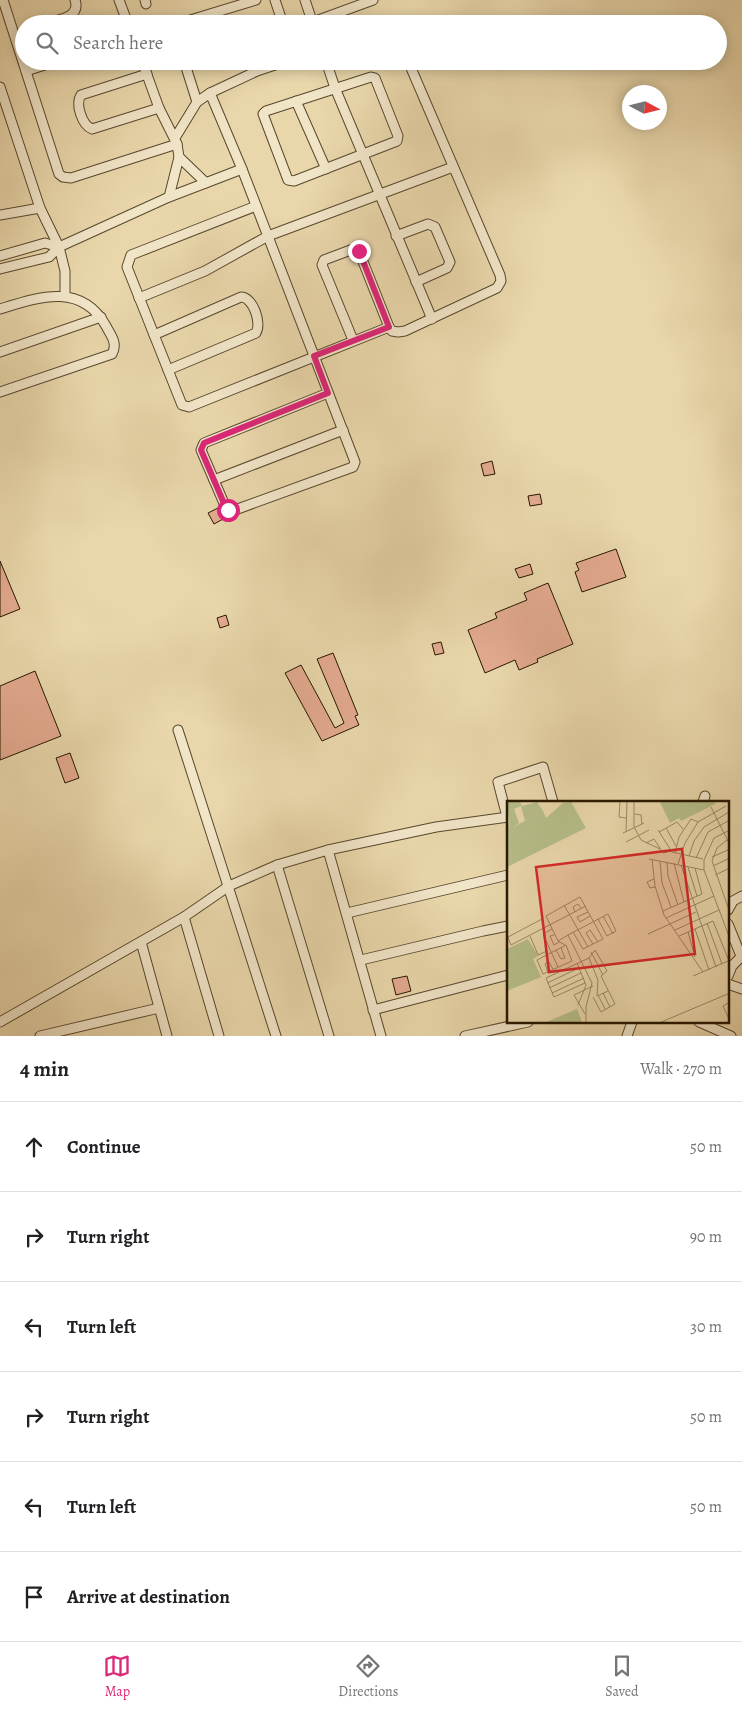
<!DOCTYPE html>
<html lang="en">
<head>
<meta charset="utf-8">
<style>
	:root { --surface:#fff; --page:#f6f6f6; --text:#202124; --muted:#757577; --line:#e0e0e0; --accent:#db2777 }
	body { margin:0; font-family:Alegreya,serif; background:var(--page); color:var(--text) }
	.compass { position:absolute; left:622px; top:85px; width:45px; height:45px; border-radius:50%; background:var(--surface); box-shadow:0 2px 12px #0003; rotate:97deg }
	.stop { position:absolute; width:15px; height:15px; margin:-11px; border:4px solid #db2777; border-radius:50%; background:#fff }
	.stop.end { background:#db2777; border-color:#fff; box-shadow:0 1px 5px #0008 }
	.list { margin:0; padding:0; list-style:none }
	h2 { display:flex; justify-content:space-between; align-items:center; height:65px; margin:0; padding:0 20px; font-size:21px }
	h2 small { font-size:16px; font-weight:400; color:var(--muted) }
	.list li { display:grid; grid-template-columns:32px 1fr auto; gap:15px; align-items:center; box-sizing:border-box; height:90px; padding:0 20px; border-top:1px solid var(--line) }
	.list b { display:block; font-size:19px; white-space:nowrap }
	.list em { font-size:16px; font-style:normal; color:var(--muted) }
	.icon { flex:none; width:28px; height:28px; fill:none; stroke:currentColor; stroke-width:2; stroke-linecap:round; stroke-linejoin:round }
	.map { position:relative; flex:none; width:742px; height:1036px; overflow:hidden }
	.search { position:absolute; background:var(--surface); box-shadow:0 2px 12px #0003; left:15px; right:15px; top:15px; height:55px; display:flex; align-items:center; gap:12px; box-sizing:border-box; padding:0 18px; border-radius:28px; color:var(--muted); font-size:19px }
	.sheet { height:605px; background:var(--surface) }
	nav { display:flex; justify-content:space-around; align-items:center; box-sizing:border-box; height:70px; border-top:1px solid var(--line); background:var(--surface); font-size:14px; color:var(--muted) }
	nav a { display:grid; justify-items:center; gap:2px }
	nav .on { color:var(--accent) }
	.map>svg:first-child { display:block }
	.building { fill:#e3aa8f; stroke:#271701 }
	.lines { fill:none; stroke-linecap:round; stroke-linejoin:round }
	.street-casing { stroke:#58472c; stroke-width:11 }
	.street { stroke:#f1e5c8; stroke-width:9 }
	.route { stroke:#db2777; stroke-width:6 }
	.inset-road { fill:none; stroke:#9b8a67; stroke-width:1 }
	.view { fill:#d62828; fill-opacity:0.15; stroke:#d62828; stroke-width:2.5 }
	.inset-edge { fill:none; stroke:#271701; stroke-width:2.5 }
</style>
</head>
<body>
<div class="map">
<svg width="742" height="1036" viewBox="0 0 742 1036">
	<rect width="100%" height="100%" fill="#e9d7ab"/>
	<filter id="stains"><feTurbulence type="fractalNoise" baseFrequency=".004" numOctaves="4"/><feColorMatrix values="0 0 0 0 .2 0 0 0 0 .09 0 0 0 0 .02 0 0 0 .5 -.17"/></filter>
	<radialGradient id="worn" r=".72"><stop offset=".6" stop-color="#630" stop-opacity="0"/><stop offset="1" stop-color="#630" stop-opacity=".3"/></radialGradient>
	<g class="building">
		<path d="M492,461L495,474L484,476L481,464Z"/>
		<path d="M540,494L542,504L530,506L528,496Z"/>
		<path d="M218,508L223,519L214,524L208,513Z"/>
		<path d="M616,549L626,577L582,592L575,572L579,570L576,563Z"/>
		<path d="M0,561L20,609L0,617Z"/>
		<path d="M530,564L533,574L519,578L515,569Z"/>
		<path d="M548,583L573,644L537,659L538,662L519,670L515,660L485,673L468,630L497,618L495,613L527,600L524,593Z"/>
		<path d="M226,615L229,625L220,628L217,618Z"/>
		<path d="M441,642L444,653L435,655L432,644Z"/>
		<path d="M333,653L358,715L355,716L359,725L322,741L285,673L301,665L335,728L344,723L317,659Z"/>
		<path d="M35,671L61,736L0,760V686Z"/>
		<path d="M70,753L79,778L65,783L56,758Z"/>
		<path d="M407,976L411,991L396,995L392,979Z"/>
	</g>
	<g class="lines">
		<g class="street-casing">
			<g id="street">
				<path d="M3,0L59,174L63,177L71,178L177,144L159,108L142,61"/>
				<path d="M119,0L128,24"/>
				<path d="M145,0L146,4"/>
				<path d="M275,0L283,24"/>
				<path d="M305,0L313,24"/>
				<path d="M313,22L373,0"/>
				<path d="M46,24C59,19 81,18 75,0"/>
				<path d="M177,24L256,0"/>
				<path d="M194,61L185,64L197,102"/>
				<path d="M326,61L335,88L432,319"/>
				<path d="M26,71L57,61"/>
				<path d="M147,74L81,95C75,104 82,125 92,129L159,108"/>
				<path d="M371,77L375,78L398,136L397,141L294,181L288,180L263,114L266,111Z"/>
				<path d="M0,87L40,208L59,247L65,271V295"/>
				<path d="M210,93L242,169L355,462L353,467L232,511L226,508L201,450L204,443L328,393"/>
				<path d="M296,101L326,169"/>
				<path d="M175,138L197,102L210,93L257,71L287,61"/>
				<path d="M179,157L206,183"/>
				<path d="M169,197L179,157L177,144"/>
				<path d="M256,206L131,255L127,267L182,405L189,407L389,327L392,331L398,332L405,331L497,288L501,281L500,275L408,61"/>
				<path d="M0,215L40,208"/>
				<path d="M396,236L428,224L435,227L450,262L447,268L416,282"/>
				<path d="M0,256L45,243L59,247"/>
				<path d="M0,269L49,257L59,247L169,197L242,169"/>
				<path d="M139,298L205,271L268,236L453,167"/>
				<path d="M0,309C39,297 81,282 106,326C111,336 118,343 112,354L0,392"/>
				<path d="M154,335L241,297C253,297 262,323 256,333L168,370"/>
				<path d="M353,340L322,265L324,260L356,248L358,249L389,327"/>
				<path d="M0,352L101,317"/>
				<path d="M214,480L343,430"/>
				<path d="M178,730L276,1036"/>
				<path d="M703,802L705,796"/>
				<path d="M507,817L498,782L543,767L553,802"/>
				<path d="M328,850L381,1036"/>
				<path d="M277,865L329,1036"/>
				<path d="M728,910L733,901L742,896"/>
				<path d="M347,913L508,875"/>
				<path d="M184,917L219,1036"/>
				<path d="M728,924L741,956"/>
				<path d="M141,942L167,1036"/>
				<path d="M361,960L483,931L508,926"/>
				<path d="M728,976L732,966L742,956"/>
				<path d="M728,984L742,989"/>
				<path d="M373,1010L508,975"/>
				<path d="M0,1022L184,917L229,886L277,865L328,850L436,827L508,817"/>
				<path d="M699,1022L731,1036"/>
				<path d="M40,1036L159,1008"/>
				<path d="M465,1036L528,1022"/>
				<path d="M627,1036L632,1022"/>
			</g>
		</g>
		<use href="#street" class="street"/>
	</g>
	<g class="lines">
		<path class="route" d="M228,510L226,508L201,450L204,443L328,393L314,356L389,327L359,251"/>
	</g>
	<g transform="translate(507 801)">
		<rect width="222" height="222" fill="#e9d7ab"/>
		<path d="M64,1L79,27L0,66V16L3,28L36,10L39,17L56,2Z" fill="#b6be89"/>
		<path d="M0,1H13L15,5L30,1L36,10L18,20L14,5L7,8L12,22L3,29ZM21,138L31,155L26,158L34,176L0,190V148ZM70,208L75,221L72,222H37Z" fill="#b6be89"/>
		<path d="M153,1H208V3L174,20L172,17L163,22Z" fill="#b6be89"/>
		<path class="inset-road" d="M113,1L112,16L119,17M127,1V26L134,39L153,48M204,6L223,44M128,13L134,14L135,23M159,27L169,45M151,29L165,51L196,58M223,29L207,37L197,59V69L223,138M119,30L120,1M152,31L170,21L176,28M116,32L137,22M220,39L210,47L205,60L223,112M119,41L142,29M139,42L147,38L156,52L164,50M168,52L172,36L184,18L191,21M182,55L187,40L197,26L222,11M205,56L223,48M189,57L201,31L223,19M142,58L197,69M145,58L148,85L157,114L196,171M153,60L155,82L164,106M160,61L161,75L171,104M167,62L177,101M171,63L178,42L191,21L219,5M174,64L209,166M206,65L223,57M181,66L190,95M208,74L223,67M147,78L140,81L143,87L148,86M57,104L81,146M156,110L195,93L188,67M68,111L66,106L71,103L74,107M81,111L70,116L73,121L83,115M96,115L106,133M159,117L207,95M200,122L215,163M45,128L36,133L51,166M188,128L202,169M168,129L212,109M181,131L188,156M141,133L189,111M0,134L4,144L79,105M47,134L43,135L47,144L52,141M61,134L85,182L79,206V222M23,135L31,154L40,150M172,135L206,120L222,160M1,136L35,118M51,140L61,134L101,113L109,130L100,135L91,118M86,143L79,132L83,129L91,141M58,144L51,140L39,115L73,96L96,138L76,148L66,131M59,144L65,160L36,173L30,159ZM49,149L54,158L58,157L54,147M84,151L96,174M70,162L79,184L71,204M41,171L38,163L41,160L46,168M186,175L221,160M40,182L72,167M78,182L47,196L39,177L82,157M42,187L74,172M45,192L77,177M96,192L103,206M91,194L98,208M86,196L94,211L108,203L94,175L100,170L88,149L82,157L91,179L90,195L101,190M223,201L216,205L223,220M78,213L67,194L86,185M152,222L223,192"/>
		<path class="view" d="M175,48L188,153L42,171L29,66Z"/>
		<rect width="222" height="222" class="inset-edge"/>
	</g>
	<rect width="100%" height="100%" filter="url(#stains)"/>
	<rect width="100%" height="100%" fill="url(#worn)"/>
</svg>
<svg class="compass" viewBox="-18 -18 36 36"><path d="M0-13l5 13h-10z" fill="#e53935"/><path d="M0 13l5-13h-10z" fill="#757577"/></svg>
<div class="stop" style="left:228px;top:510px"></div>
<div class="stop end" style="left:359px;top:251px"></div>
<div class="search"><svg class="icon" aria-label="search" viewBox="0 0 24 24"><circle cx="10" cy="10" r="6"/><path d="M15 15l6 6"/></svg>Search here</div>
</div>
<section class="sheet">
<h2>4 min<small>Walk · 270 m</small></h2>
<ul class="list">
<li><svg class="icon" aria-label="ahead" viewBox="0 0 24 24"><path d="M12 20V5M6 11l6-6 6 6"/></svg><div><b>Continue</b></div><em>50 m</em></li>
<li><svg class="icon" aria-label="right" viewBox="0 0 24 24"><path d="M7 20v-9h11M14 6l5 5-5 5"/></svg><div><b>Turn right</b></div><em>90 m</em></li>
<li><svg class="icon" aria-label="left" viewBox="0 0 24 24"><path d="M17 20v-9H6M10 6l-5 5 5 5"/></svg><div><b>Turn left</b></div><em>30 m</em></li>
<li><svg class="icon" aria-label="right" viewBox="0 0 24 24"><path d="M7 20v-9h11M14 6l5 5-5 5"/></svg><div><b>Turn right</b></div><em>50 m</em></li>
<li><svg class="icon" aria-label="left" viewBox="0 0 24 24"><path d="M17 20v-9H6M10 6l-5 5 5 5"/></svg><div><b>Turn left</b></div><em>50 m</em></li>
<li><svg class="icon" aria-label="arrive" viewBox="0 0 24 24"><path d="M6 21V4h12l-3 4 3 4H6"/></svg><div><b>Arrive at destination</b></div></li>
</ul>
</section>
<nav>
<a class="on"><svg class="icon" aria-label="map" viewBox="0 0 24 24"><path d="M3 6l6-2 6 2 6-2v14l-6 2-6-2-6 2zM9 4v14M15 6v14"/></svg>Map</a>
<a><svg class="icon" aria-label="directions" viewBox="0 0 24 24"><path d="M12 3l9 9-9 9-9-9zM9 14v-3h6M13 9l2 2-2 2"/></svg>Directions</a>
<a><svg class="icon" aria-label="saved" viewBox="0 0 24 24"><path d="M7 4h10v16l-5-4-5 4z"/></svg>Saved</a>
</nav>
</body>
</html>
